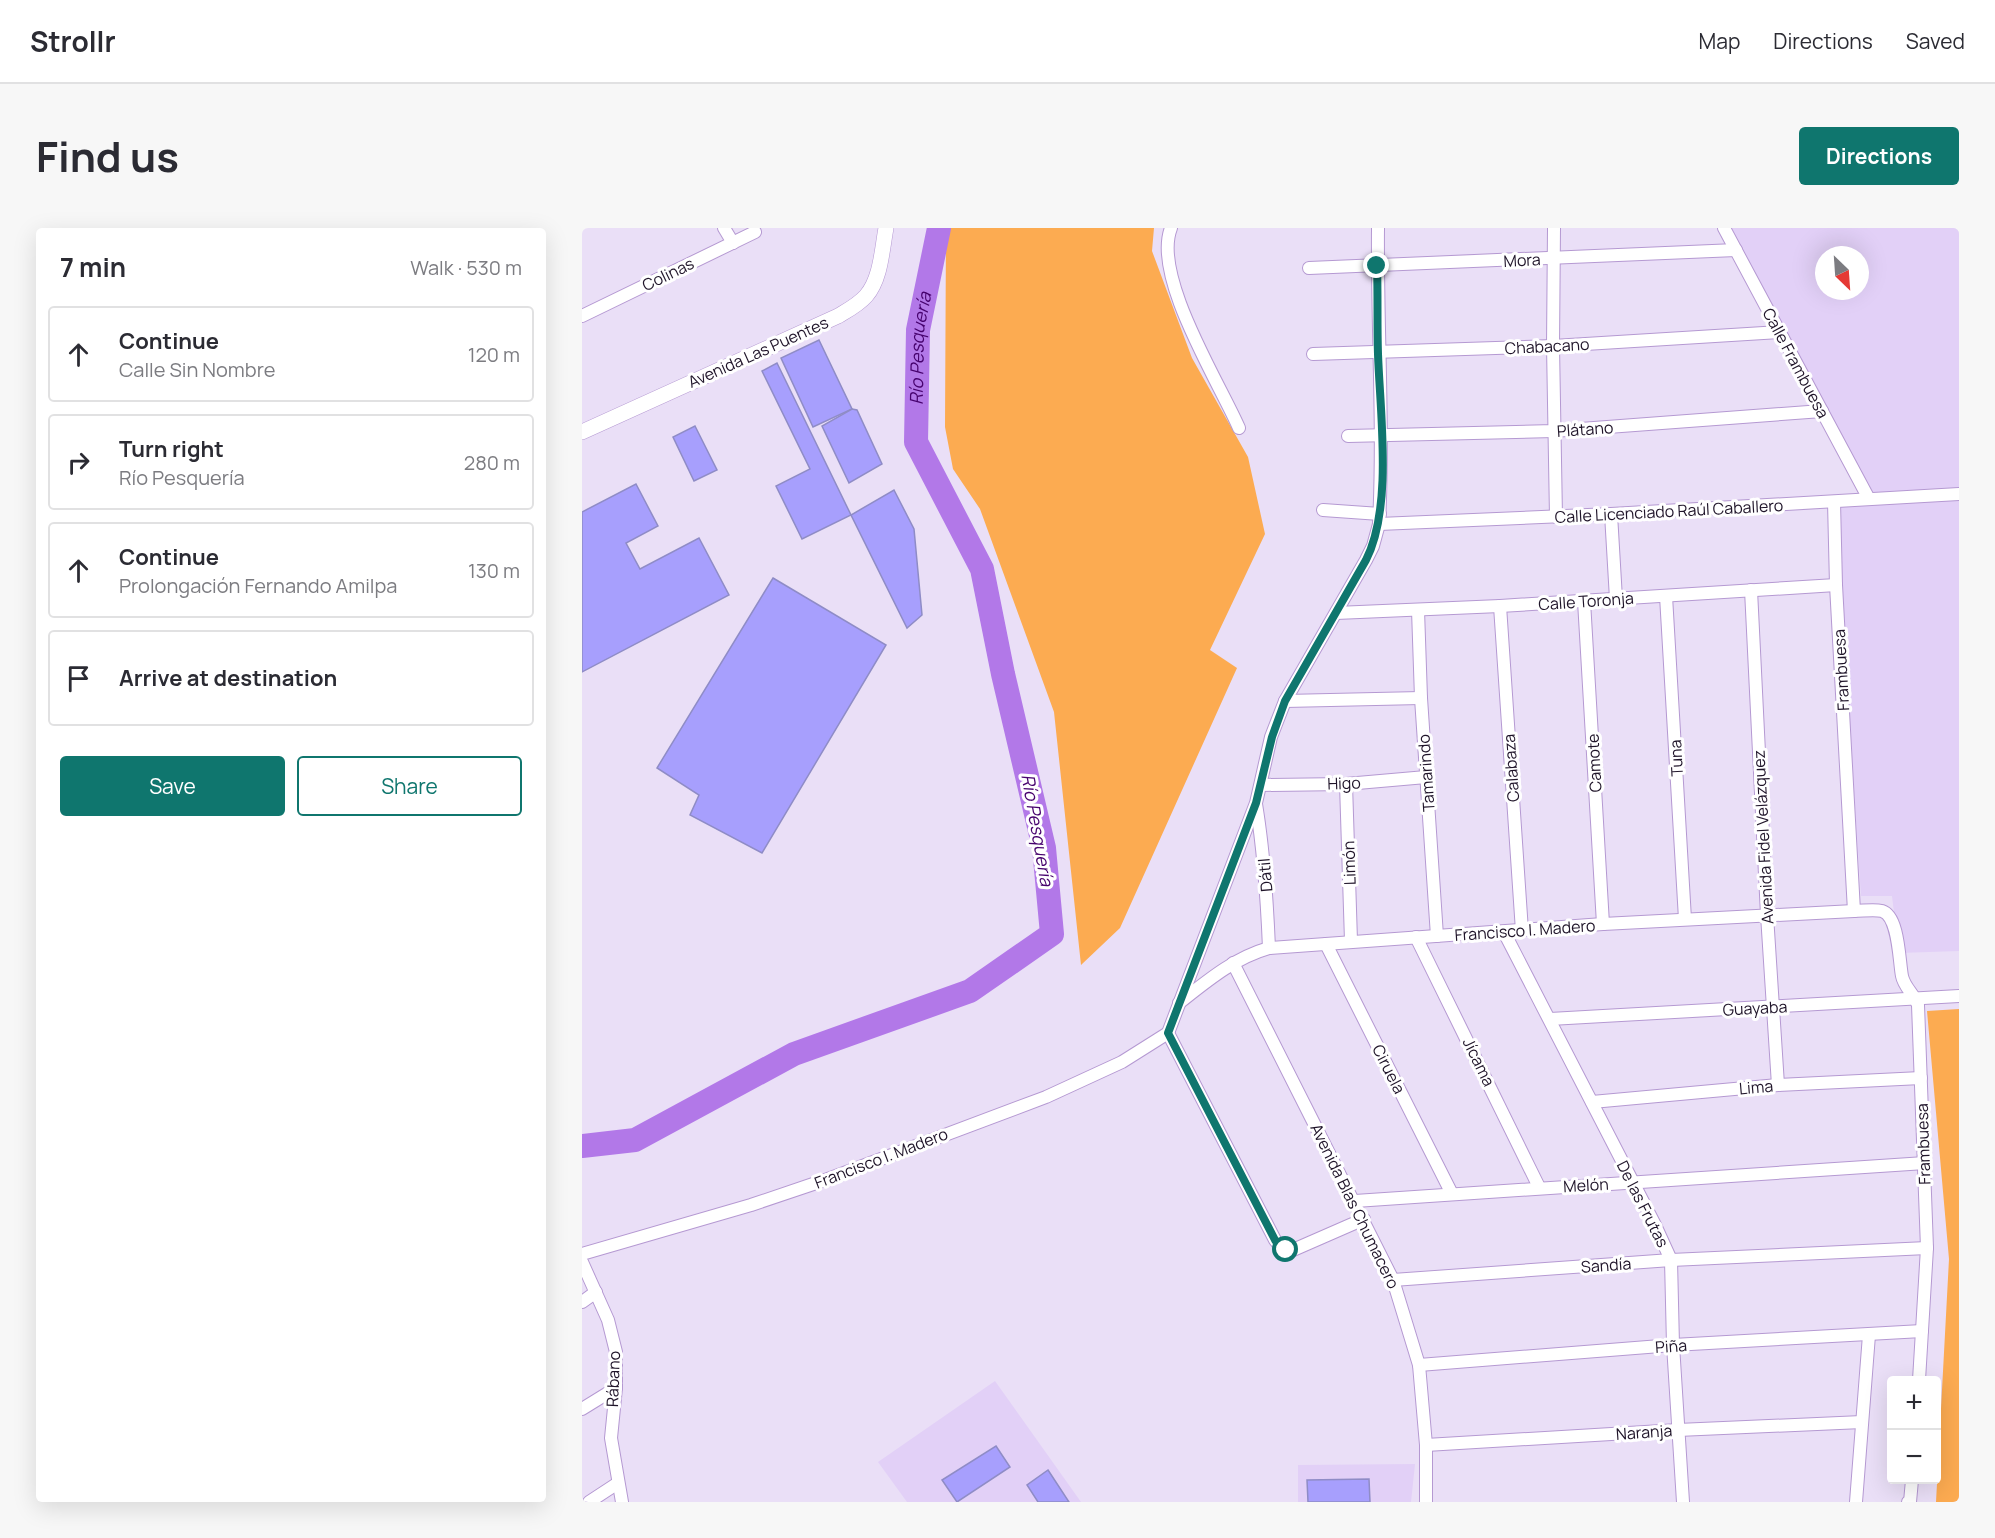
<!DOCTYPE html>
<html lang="en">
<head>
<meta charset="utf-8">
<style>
	:root { --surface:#fff; --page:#f7f7f7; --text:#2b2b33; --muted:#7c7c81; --line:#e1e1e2; --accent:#0f766e }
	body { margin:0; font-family:Manrope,sans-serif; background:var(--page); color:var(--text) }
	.controls { position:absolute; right:18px; bottom:18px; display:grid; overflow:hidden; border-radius:6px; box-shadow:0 6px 24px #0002 }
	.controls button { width:54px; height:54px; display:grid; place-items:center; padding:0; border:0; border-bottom:2px solid var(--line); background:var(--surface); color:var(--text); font:30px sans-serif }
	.compass { position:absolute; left:1233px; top:18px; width:54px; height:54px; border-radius:50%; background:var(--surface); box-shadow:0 6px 24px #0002; rotate:155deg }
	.stop { position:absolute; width:18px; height:18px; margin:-14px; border:4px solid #0f766e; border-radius:50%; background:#fff }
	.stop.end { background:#0f766e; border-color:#fff; box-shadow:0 2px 6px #0008 }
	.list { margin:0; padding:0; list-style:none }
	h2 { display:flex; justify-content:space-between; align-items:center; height:78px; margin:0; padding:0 24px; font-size:26px }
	h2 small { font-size:20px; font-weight:400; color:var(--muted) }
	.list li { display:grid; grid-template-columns:39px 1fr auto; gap:18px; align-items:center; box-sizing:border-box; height:96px; margin:0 12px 12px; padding:0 12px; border:2px solid var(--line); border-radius:6px }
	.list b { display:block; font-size:22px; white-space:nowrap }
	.list p { margin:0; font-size:20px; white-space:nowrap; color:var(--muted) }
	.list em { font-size:20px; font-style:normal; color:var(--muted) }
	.actions { display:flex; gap:12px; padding:18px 24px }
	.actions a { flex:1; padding:14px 0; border:2px solid var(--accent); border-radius:6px; text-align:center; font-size:21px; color:var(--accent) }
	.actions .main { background:var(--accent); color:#fff }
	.icon { flex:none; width:33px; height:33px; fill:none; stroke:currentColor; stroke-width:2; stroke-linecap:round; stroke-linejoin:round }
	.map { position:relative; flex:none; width:1377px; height:1274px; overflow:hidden; border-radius:6px }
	header { display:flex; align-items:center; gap:36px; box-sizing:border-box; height:84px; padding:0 30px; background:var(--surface); border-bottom:2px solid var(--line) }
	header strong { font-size:28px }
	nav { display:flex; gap:33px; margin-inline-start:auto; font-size:21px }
	.intro { display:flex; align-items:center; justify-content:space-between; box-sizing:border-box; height:144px; padding:0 36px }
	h1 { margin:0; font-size:42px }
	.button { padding:15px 27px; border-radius:6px; background:var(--accent); color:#fff; font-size:21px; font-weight:700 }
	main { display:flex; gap:36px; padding:0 36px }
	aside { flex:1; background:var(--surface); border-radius:6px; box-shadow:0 6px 24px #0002 }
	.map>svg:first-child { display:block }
	.built { fill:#e2d0f7; fill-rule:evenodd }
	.green { fill:#fcab51 }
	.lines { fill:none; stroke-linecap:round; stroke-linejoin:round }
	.river { stroke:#b278e8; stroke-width:24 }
	.building { fill:#a79ffd; stroke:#8f8cc6; stroke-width:1.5 }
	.minor-casing { stroke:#b599d2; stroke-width:14 }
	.tertiary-casing { stroke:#b599d2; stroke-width:16 }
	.minor { stroke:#fff; stroke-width:12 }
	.tertiary { stroke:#fff; stroke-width:15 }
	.route { stroke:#0f766e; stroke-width:8 }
	.labels { text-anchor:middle; stroke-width:6; stroke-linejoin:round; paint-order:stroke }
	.street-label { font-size:16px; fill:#1f1429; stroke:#fff }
	.water-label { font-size:18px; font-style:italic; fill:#46026d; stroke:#fff }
</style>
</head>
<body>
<header>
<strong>Strollr</strong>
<nav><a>Map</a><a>Directions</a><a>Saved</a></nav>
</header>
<div class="intro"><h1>Find us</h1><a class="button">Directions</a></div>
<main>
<aside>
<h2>7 min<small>Walk · 530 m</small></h2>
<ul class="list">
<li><svg class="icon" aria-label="ahead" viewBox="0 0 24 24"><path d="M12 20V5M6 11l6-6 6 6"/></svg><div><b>Continue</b><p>Calle Sin Nombre</p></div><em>120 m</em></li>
<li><svg class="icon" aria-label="right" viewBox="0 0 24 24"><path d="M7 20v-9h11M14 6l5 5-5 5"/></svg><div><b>Turn right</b><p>Río Pesquería</p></div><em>280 m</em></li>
<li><svg class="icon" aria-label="ahead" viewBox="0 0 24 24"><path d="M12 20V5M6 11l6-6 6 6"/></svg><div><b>Continue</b><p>Prolongación Fernando Amilpa</p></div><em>130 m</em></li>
<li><svg class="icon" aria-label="arrive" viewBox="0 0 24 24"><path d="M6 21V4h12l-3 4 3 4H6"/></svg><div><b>Arrive at destination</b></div></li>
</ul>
<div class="actions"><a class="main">Save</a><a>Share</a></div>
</aside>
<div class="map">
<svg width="1377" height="1274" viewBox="0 0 1377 1274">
	<rect width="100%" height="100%" fill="#eadff7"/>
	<g class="built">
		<path d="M1149,0H1377V723L1317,725L1310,668H1279L1253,282L1288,267ZM1242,27H1278V63H1242Z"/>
		<path d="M413,1153L499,1274H325L296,1234Z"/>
		<path d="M833,1236L829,1274H716V1237Z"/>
	</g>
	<g class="green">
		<path d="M364,0H572L570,23L610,130L666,229L683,306L628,422L655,440L538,700L499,737L472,484L398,281L371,241L363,199Z"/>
		<path d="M1377,781V1274H1354L1367,1031L1345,783Z"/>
	</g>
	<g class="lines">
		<path class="river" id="s1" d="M0,918L53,912L212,826L388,763L470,706L462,620L421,446L400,341L334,214L336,102L357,0"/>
	</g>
	<g class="building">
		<path d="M237,112L270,181L231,199L199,130Z"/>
		<path d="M195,135L269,287L220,311L194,258L228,241L180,143Z"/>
		<path d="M270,181L275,182L300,236L267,255L240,198Z"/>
		<path d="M113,198L135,242L112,253L91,209Z"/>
		<path d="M54,256L76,298L44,315L58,341L117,310L147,367L0,444V284Z"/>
		<path d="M312,262L332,301L340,387L325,400L269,287Z"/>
		<path d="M191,350L304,417L180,625L108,587L117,567L75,540Z"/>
		<path d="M414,1218L428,1239L375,1274L360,1252Z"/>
		<path d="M466,1242L487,1274H456L445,1257Z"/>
		<path d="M787,1251L788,1274H726L725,1252Z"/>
	</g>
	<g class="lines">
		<g class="minor-casing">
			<g id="minor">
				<path d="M142,0L151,15"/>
				<path d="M589,0C570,48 637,154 657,200"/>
				<path d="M972,0L971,118L974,289"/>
				<path d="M1142,0L1287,271"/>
				<path d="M727,40L1154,22"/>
				<path d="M0,88L173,4"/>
				<path d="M731,126L971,118L1198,104"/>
				<path d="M766,208L972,203L1240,183"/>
				<path d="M1252,274L1254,357L1272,683"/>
				<path d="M741,282L798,286"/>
				<path d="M1029,286L1034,371"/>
				<path d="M797,296L1029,286L1377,266"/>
				<path d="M1169,362L1185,687L1196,857"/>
				<path d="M1084,368L1103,691"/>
				<path d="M1002,373L1021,696"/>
				<path d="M918,378L940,703"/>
				<path d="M836,382L839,470L855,708"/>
				<path d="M754,385L918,378L1254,357"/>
				<path d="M703,473L839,470"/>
				<path d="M764,556L769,713"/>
				<path d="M679,557L764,556L844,549"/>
				<path d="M674,576C682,624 685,672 687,720"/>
				<path d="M922,704L1073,997L1089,1032L1091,1117L1101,1274"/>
				<path d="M834,709L957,959"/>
				<path d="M744,716L870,966"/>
				<path d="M651,735L811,1052L837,1137L844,1217V1274"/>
				<path d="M597,775C625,753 652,730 687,720L1021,696L1272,683C1281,683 1292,681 1300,683C1317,688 1317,733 1320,748C1322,759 1332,766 1336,777L1345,1020L1337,1152"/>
				<path d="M968,791L1377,768"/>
				<path d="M586,805L674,575L689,509L703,473L784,332L791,318L797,296C802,197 795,99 796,0"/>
				<path d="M586,805L693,1012C699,1019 701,1023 711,1022L782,991"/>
				<path d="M1010,874L1196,857L1339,850"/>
				<path d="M773,973L1343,935"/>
				<path d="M0,1026L169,977L243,952L464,869L540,834L586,805"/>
				<path d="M0,1034L26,1092L34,1124V1160L29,1210L40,1274"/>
				<path d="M811,1052L1089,1032L1345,1020"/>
				<path d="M0,1074L14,1064"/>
				<path d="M837,1137L1091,1117L1340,1103"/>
				<path d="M0,1181L34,1160"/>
				<path d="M844,1217L1096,1202L1280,1194"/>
				<path d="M7,1274L36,1255"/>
				<path d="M1274,1274L1287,1107"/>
				<path d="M1326,1274H1328L1330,1252"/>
			</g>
		</g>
		<g class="tertiary-casing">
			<path id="tertiary" d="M0,204L256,88C266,82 276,77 284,68C299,51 300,21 304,0"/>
		</g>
		<use href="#minor" class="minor"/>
		<use href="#tertiary" class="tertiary"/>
	</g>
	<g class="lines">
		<path class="route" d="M704,1022L699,1020L693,1012L586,805L674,575L690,509L703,473L784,332C811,279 798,185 796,126C795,96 796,67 795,38"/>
	</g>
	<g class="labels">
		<g class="street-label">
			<text transform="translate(940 32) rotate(-3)" y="6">Mora</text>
			<text transform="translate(86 46) rotate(-26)" y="6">Colinas</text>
			<text transform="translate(965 118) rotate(-3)" y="6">Chabacano</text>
			<text transform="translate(176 124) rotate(-24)" y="6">Avenida Las Puentes</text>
			<text transform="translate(1214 135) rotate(62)" y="6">Calle Frambuesa</text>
			<text transform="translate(1003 201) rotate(-4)" y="6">Plátano</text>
			<text transform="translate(1087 283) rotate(-3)" y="6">Calle Licenciado Raúl Caballero</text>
			<text transform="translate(1004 373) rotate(-4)" y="6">Calle Toronja</text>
			<text transform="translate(1259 442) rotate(-93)" y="6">Frambuesa</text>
			<text transform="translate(1094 530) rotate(-93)" y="6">Tuna</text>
			<text transform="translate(1012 535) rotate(-93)" y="6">Camote</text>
			<text transform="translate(929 540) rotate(-94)" y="6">Calabaza</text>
			<text transform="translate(844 545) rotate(-94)" y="6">Tamarindo</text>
			<text transform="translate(762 555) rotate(-2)" y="6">Higo</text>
			<text transform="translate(1181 609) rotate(-93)" y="6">Avenida Fidel Velázquez</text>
			<text transform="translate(767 635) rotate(-92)" y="6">Limón</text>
			<text transform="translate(683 647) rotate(-95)" y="6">Dátil</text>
			<text transform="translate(943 702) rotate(-4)" y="6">Francisco I. Madero</text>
			<text transform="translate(1173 780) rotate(-3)" y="6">Guayaba</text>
			<text transform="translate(897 834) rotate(64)" y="6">Jícama</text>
			<text transform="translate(807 841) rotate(63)" y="6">Ciruela</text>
			<text transform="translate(1174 859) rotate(-5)" y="6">Lima</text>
			<text transform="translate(1341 916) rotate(-92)" y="6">Frambuesa</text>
			<text transform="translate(299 930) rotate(-21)" y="6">Francisco I. Madero</text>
			<text transform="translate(1004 957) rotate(-3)" y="6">Melón</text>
			<text transform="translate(1061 976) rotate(63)" y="6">De las Frutas</text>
			<text transform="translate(773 978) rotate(64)" y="6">Avenida Blas Chumacero</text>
			<text transform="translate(1024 1037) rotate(-4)" y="6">Sandía</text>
			<text transform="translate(1089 1118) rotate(-4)" y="6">Piña</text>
			<text transform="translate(31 1151) rotate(-88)" y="6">Rábano</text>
			<text transform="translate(1062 1204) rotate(-4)" y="6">Naranja</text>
		</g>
		<g class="water-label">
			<text dy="6" stroke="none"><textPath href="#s1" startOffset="1130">Río Pesquería</textPath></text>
			<text transform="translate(455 602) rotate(80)" y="6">Río Pesquería</text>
		</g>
	</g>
</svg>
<div class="controls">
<button>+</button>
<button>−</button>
</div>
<svg class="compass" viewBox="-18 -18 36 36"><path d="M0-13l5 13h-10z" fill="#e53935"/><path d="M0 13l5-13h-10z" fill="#7c7c81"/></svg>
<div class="stop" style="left:704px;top:1022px"></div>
<div class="stop end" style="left:795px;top:38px"></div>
</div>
</main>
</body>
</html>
